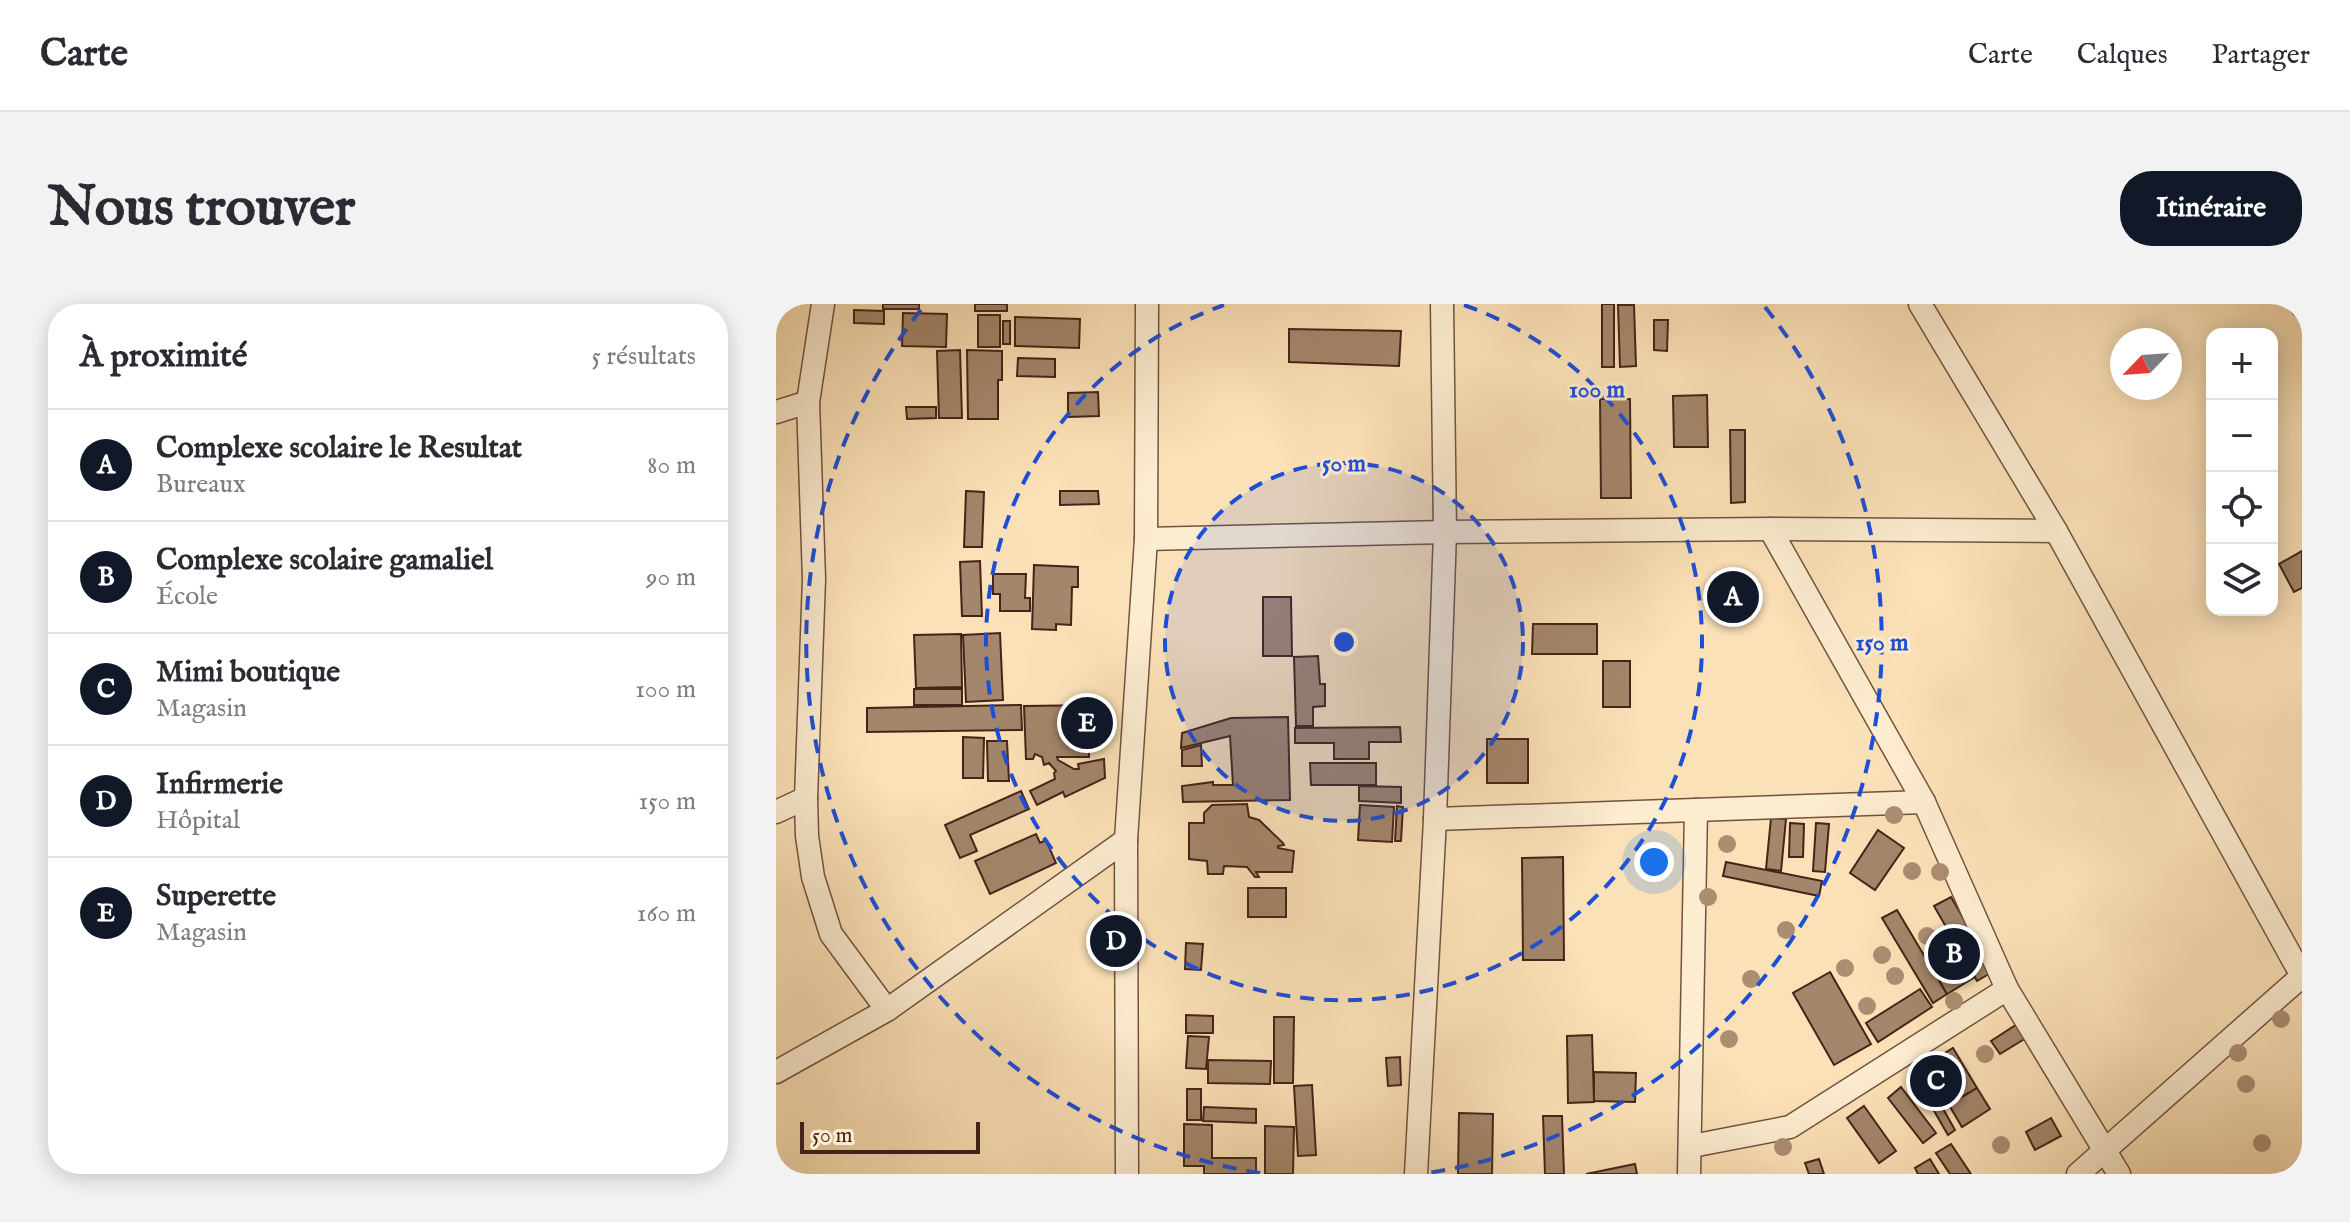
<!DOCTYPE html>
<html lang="fr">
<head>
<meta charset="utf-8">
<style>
	:root { --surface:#fff; --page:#f2f2f3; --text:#2b2b33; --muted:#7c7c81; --line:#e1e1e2; --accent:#111827 }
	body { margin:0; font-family:"IM FELL English",serif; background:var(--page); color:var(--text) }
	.controls { position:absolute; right:24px; top:24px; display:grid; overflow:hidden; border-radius:16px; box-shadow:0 4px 20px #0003 }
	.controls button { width:72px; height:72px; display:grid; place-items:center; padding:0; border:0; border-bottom:2px solid var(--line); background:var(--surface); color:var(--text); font:40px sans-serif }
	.compass { position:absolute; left:1334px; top:24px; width:72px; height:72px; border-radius:50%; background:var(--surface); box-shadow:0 4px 20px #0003; rotate:245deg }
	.scale { position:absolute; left:24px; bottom:20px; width:180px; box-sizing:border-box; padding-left:8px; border:4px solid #442418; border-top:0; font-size:22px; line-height:28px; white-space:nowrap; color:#442418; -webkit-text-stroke:6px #fcecd0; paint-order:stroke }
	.you { position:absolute; left:878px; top:558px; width:28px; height:28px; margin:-20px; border:6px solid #fff; border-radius:50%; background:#1a73e8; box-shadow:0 0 0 12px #1a73e833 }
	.badge { display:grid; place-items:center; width:52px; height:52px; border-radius:50%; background:var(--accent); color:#fff; font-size:26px; font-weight:700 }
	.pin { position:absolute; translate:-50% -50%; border:4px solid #fff; box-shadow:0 2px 8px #0006 }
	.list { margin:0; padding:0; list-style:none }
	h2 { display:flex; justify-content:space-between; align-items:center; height:104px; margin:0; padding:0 32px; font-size:34px }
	h2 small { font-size:26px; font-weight:400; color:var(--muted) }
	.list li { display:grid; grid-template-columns:52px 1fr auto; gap:24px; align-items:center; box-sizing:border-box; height:112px; padding:0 32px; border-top:2px solid var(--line) }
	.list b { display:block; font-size:30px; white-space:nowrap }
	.list p { margin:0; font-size:26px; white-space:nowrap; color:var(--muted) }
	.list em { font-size:26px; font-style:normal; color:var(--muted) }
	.icon { flex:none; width:44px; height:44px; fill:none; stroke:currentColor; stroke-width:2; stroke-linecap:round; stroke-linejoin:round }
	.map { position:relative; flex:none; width:1526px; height:870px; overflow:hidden; border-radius:32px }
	header { display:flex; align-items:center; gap:48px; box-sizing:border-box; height:112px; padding:0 40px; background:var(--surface); border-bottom:2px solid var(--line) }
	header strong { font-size:38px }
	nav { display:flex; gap:44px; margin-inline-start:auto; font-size:28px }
	.intro { display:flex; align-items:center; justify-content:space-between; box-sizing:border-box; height:192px; padding:0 48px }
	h1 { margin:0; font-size:56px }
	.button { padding:20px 36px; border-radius:32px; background:var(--accent); color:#fff; font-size:28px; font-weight:700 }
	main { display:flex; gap:48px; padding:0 48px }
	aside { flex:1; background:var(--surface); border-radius:32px; box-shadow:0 4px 20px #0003 }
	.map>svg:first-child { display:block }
	.building { fill:#a3866b; stroke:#442418; stroke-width:2 }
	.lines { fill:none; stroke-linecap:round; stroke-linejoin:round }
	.street-casing { stroke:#725340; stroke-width:25 }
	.street { stroke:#fcecd0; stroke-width:22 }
	.tree { fill:#ab8e72 }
	.ring { fill:none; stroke:#1d4ed8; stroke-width:4; stroke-dasharray:14 10 }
	.centre { fill:#1d4ed8; stroke:#fcecd0; stroke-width:4 }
	.ring-label { font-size:24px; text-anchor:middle; font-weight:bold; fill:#1d4ed8; stroke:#fcecd0; stroke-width:6; stroke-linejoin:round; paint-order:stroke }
</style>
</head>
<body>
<header>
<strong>Carte</strong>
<nav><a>Carte</a><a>Calques</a><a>Partager</a></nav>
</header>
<div class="intro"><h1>Nous trouver</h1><a class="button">Itinéraire</a></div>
<main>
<aside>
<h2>À proximité<small>5 résultats</small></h2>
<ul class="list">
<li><span class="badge">A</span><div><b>Complexe scolaire le Resultat</b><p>Bureaux</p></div><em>80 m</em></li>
<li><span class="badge">B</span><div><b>Complexe scolaire gamaliel</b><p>École</p></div><em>90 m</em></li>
<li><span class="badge">C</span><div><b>Mimi boutique</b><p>Magasin</p></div><em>100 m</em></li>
<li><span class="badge">D</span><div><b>Infirmerie</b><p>Hôpital</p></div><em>150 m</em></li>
<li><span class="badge">E</span><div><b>Superette</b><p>Magasin</p></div><em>160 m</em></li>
</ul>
</aside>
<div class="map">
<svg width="1526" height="870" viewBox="0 0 1526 870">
	<rect width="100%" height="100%" fill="#fbe1b7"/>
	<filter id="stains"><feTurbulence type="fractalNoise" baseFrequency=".0025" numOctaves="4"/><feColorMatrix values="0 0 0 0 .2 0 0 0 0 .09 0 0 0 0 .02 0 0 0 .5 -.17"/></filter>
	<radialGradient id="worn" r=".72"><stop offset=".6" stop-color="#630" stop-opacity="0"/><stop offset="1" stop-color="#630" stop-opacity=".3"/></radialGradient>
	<g class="building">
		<rect x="107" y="0" width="36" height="5"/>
		<rect x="199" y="0" width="32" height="7"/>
		<rect x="826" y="0" width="12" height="63"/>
		<path d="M842,1H858L860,62L844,63Z"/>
		<path d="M78,6L108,7V20L78,19Z"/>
		<path d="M127,9L171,10L170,43L126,42Z"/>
		<rect x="202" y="11" width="22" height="32"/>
		<path d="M239,13L304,15L303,44L239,42Z"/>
		<path d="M878,16H892L891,47L878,46Z"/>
		<rect x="227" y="17" width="7" height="23"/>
		<path d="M513,25L625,27L623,62L513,58Z"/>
		<path d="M184,46L186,114H163L161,47Z"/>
		<path d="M191,46L226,47V76H222V115H192Z"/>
		<path d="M242,54L279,55V73L241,72Z"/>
		<path d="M322,88L323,112L292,113V89Z"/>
		<path d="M931,91L932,143H898L897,92Z"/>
		<path d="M824,95H854L855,194H825Z"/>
		<path d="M130,103H160V114L131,115Z"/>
		<path d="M954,126H969V198L955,199Z"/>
		<path d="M190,187L208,188L206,243H188Z"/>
		<path d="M284,187H322L323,200L284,201Z"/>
		<path d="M1526,247V284L1518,288L1503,260Z"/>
		<path d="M204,257L206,312H186L184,258Z"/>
		<path d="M258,261L302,263V283H296L295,321L280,320V326L256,325Z"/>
		<path d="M217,270H250L249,294H254V307H224V290H217Z"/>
		<path d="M487,293H515L516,352H487Z"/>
		<path d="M757,320H821V350H756Z"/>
		<path d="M224,329L227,396L190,398L187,331Z"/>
		<path d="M185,330L186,383L140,384L138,331Z"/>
		<path d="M542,352L544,380H549V402L537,403V422H520L518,353Z"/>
		<rect x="827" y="357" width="27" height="46"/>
		<rect x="138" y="385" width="48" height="16"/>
		<path d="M245,401L246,426L91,428V404Z"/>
		<path d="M324,401L325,435L313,436V453H281L282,456L298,465H303L302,460L328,455L329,474L289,493L287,488L261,501L254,487L279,475L278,469L280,467L273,459L268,461L266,453L259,450L257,455H250L248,402Z"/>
		<path d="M512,413L514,496L407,498L406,482L437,478V481H457L454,432L405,444L406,429L455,414Z"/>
		<path d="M624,423L625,438H593V455H558V439H519V424Z"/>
		<path d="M187,433L208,434L207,474H187Z"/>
		<rect x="711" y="435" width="41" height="44"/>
		<path d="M211,437H231L233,477H212Z"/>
		<path d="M425,441L426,462H406V446Z"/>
		<path d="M534,459H600V481H535Z"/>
		<path d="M583,482L625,483V499L583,497Z"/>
		<path d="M245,487L253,505L194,531L201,547L184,554L169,521Z"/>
		<path d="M471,500L473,513L483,516L507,539L508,541L502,542V544L518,547L516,568H480L483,573H479L471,563L448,562L447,570H432L431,557L413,555V519H428V509L436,501Z"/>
		<path d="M584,501L618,503L616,538L582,536Z"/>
		<path d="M621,502L627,503L625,537H619Z"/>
		<path d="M995,514L1010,515L1005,567L990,565Z"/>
		<path d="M1014,519L1028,520L1027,553H1013Z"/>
		<path d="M1040,519L1053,520L1049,568L1037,567Z"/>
		<path d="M1102,526L1128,544L1099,586L1074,569Z"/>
		<path d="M260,530L264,539L270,536L280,559L214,590L199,557Z"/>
		<path d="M787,553L788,656H747L746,554Z"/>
		<path d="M950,558L1046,577L1043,592L947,572Z"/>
		<rect x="472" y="584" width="38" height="29"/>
		<path d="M1175,593L1218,667L1201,677L1158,602Z"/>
		<path d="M1121,606L1171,690L1157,699L1106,614Z"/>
		<path d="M410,639L427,640L425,666L409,665Z"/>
		<path d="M1192,660L1199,673L1171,690L1164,678Z"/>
		<path d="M1054,668L1095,740L1058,761L1017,689Z"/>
		<path d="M1144,685L1156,703L1102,738L1090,719Z"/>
		<path d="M410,711L437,712V729H410Z"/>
		<path d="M498,713H518L517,779H498Z"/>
		<path d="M1246,717L1255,731L1224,750L1215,737Z"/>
		<path d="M816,731L818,798L792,799L791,732Z"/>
		<path d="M412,732L433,733L430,765L410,764Z"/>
		<path d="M1177,744L1201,784L1173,800L1150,761Z"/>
		<path d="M624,753L625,781L612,782L610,754Z"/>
		<path d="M432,756L495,757L494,780L432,779Z"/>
		<path d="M1143,762L1179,826L1172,831L1135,767Z"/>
		<path d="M818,768L860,769L859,798L818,797Z"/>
		<path d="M536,781L540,851L522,852L518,782Z"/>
		<path d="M1125,783L1160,829L1147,839L1112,794Z"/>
		<path d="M1201,784L1214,805L1186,823L1173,801Z"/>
		<rect x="411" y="785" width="14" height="31"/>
		<path d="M1088,802L1120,847L1103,859L1071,814Z"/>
		<path d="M428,803L480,805V819L427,817Z"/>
		<path d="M683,809L717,810L716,870H682Z"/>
		<path d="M767,812H786L788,870H769Z"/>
		<path d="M1275,814L1285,832L1259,846L1250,828Z"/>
		<path d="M408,820L436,821V854H480V870H428V862H408Z"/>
		<path d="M489,822L518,823L517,870H489Z"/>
		<path d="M1175,840L1195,870H1174L1160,849Z"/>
		<path d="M1043,855L1048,870H1033L1029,859Z"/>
		<path d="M1154,855L1163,870H1142L1139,864Z"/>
		<path d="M859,860L861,870H810Z"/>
	</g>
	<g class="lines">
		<g class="street-casing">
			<g id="street">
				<path d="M47,0L32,98L38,275L30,494L31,532L37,573L55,630L111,706"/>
				<path d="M1144,0L1280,227L1526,672"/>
				<path d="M1525,0L1526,2"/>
				<path d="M0,108L32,98"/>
				<path d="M994,225L1148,498L1231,685L1343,870"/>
				<path d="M370,235L669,228L994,225L1280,227"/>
				<path d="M0,508L30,494"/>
				<path d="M659,515L1148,498"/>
				<path d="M0,768L111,706L350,536"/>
				<path d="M916,842L1014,823L1231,685"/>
				<path d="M351,870L350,536L370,235L371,0"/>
				<path d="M640,870L659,515L669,228L666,0"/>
				<path d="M913,870L920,506"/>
				<path d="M1302,870L1526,672"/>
			</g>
		</g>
		<use href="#street" class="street"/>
	</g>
	<g class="tree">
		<circle cx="1118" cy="511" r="9"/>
		<circle cx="951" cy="540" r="9"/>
		<circle cx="1136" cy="567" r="9"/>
		<circle cx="1164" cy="568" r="9"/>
		<circle cx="932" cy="593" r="9"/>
		<circle cx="1010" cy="626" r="9"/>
		<circle cx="1151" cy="632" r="9"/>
		<circle cx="1106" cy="651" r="9"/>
		<circle cx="1177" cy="658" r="9"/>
		<circle cx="1069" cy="664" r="9"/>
		<circle cx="1119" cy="672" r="9"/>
		<circle cx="975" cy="675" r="9"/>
		<circle cx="1178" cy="697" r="9"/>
		<circle cx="1091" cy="702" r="9"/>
		<circle cx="1505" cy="715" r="9"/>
		<circle cx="953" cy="735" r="9"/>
		<circle cx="1462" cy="749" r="9"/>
		<circle cx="1209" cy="750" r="9"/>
		<circle cx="1470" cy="780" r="9"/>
		<circle cx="1486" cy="839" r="9"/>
		<circle cx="1225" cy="841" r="9"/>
		<circle cx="1007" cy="843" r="9"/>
	</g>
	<circle cx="568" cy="338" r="179" fill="#1d4ed8" fill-opacity=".12"/>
	<g class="ring">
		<circle cx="568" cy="338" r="179"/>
		<path d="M688 1A358 358 0 1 1 448 1"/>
		<path d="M484 869A538 538 0 0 1 147 3M989 3A538 538 0 0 1 652 869"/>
	</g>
	<circle cx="568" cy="338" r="12" class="centre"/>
	<g class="ring-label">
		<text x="821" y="93">100 m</text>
		<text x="568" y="167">50 m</text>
		<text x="1106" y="346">150 m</text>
	</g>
	<rect width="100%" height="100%" filter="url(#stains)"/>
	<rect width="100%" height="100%" fill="url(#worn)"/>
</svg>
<div class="controls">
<button>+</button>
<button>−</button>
<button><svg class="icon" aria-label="locate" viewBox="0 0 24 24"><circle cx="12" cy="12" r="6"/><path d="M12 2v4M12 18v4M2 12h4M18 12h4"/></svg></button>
<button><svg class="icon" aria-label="layers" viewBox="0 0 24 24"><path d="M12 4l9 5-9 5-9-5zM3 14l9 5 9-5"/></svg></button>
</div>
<svg class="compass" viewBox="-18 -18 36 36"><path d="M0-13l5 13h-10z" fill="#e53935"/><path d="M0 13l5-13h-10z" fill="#7c7c81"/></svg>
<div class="scale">50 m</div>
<div class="you"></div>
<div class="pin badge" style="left:957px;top:293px">A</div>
<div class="pin badge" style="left:1178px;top:650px">B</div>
<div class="pin badge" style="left:1160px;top:777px">C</div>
<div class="pin badge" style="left:340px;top:637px">D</div>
<div class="pin badge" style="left:311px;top:419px">E</div>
</div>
</main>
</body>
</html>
